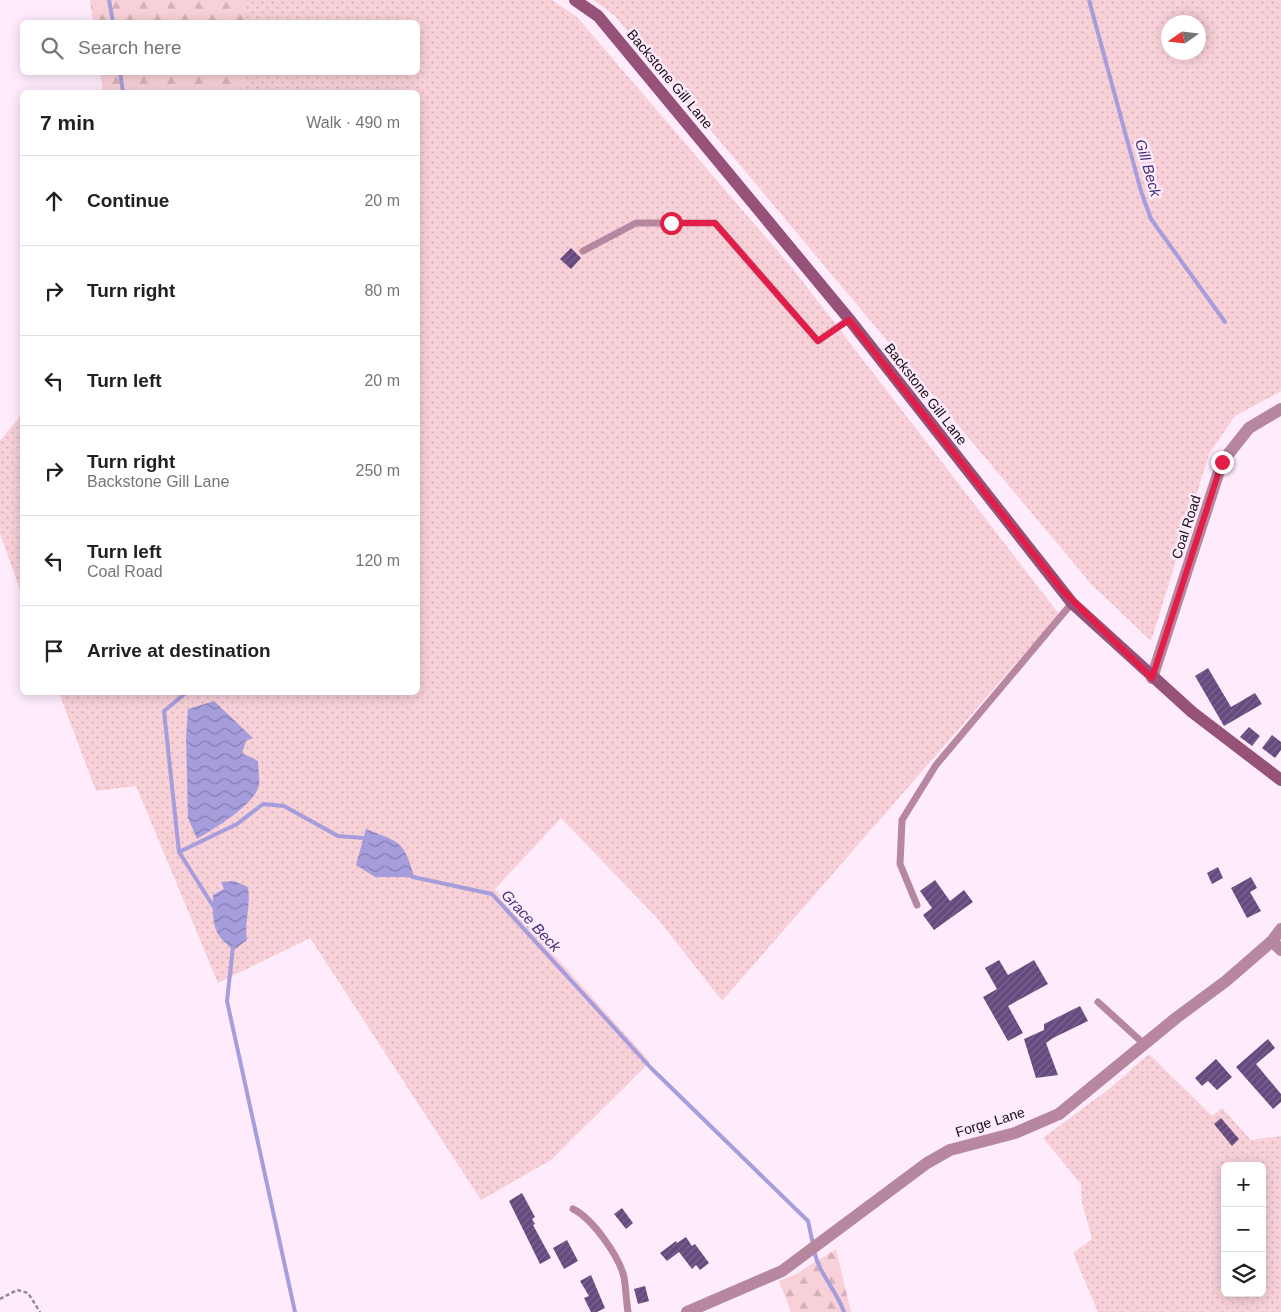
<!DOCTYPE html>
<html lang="en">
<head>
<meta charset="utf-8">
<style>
	:root { --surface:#fff; --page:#f6f6f6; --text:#202124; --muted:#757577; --line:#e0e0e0 }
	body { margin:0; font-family:Helvetica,sans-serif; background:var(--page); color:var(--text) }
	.controls { position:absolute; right:15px; bottom:15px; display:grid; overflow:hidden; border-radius:8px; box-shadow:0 2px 12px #0003 }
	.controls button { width:45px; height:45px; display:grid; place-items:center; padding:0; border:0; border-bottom:1px solid var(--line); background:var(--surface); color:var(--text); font:25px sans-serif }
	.compass { position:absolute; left:1161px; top:15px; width:45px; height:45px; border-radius:50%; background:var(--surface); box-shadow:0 2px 12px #0003; rotate:256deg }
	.stop { position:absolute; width:15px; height:15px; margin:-11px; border:4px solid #e11d48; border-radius:50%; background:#fff }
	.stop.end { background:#e11d48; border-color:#fff; box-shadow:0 1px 5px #0008 }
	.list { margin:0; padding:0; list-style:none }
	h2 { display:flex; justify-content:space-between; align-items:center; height:65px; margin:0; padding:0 20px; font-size:21px }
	h2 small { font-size:16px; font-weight:400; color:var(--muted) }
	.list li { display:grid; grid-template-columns:32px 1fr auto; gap:15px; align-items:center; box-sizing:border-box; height:90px; padding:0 20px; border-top:1px solid var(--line) }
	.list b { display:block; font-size:19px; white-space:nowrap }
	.list p { margin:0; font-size:16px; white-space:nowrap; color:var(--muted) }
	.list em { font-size:16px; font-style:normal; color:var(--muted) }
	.icon { flex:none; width:28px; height:28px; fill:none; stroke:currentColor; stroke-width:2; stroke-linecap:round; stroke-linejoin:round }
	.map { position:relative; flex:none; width:1281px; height:1312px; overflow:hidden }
	.search { position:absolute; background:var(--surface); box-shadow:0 2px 12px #0003; left:20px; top:20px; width:400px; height:55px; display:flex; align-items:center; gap:12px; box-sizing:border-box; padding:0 18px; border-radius:8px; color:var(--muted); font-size:19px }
	.panel { position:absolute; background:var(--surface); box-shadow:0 2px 12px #0003; left:20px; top:90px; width:400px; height:605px; border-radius:8px }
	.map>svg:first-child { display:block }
	.grass { fill:url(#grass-dots); fill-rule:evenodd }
	.forest { fill:url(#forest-firs) }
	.water { fill:url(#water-waves) }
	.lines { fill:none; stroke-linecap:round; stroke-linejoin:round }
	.stream { stroke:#a69ddc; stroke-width:4 }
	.building { fill:url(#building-hatch) }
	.path { stroke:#958795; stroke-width:2.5; stroke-dasharray:4 2.5; stroke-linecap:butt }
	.lane { stroke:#b787a0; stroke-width:7 }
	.street { stroke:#b787a0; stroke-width:12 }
	.secondary { stroke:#965278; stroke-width:12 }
	.route { stroke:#e11d48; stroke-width:6 }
	.labels { text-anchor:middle; stroke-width:5; stroke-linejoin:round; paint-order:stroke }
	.street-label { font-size:14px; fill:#160d16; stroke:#feecfd }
	.water-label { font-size:15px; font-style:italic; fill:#42317a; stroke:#feecfd }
</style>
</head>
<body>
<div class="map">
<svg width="1281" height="1312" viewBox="0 0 1281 1312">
	<defs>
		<pattern id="grass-dots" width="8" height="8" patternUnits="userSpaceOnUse" patternTransform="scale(1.25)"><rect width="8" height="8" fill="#f8d0d7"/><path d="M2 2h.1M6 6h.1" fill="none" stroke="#d4b1b8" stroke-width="1.8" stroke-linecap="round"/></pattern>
		<pattern id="forest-firs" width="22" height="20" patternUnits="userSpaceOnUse" patternTransform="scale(1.25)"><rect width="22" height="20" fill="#f8d0d7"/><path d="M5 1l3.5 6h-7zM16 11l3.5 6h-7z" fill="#d4b1b8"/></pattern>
		<pattern id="water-waves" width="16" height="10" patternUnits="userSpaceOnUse" patternTransform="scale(1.25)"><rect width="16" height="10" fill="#a69ddc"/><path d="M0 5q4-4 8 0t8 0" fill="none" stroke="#867eb1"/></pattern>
		<pattern id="building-hatch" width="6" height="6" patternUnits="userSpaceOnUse" patternTransform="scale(1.25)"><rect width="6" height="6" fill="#66497e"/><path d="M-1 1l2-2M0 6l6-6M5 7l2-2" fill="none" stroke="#7b648d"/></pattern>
	</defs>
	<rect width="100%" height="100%" fill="#feecfd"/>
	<g class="grass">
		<path d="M246,0H552L577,17L793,269L1059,614L722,1001L658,919L561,818L495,889L650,1062L551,1160L481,1200L310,938L218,983L136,786L96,791L59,693L418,692V92H246V73L418,72V22H246Z"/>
		<path d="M593,0H1281V391L1235,416L1209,454L1151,641L1092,585L614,15ZM1198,22V52H1168V22Z"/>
		<path d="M22,414V595L0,534V441Z"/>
		<path d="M1149,1054L1212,1116L1222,1108L1251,1140L1281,1136V1312H1098L1073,1253L1092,1239L1082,1203L1081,1184L1043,1138L1109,1089ZM1225,1166H1262V1293H1225Z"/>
	</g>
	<g class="forest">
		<path d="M90,0H246V22H93Z"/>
		<path d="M100,73H246V92H103Z"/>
		<path d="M836,1249L851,1312H791L779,1281L796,1274Z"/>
	</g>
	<g class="water">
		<path d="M214,701L253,738L246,741L242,753L258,761C258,769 260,778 259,785C255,805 213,829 197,839L188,818L186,738L188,709Z"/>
		<path d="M366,829C400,843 403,839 414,876L413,877H375L356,865Z"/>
		<path d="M234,881L248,887C251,906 244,922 247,940L234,950C211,933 213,922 213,895L224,889L221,882Z"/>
	</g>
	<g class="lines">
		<g class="stream">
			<path d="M109,0L113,22"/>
			<path d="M1089,0L1141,191L1151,219L1225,322"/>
			<path d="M120,72L123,92"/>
			<path d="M187,692L164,711L179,852L215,909"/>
			<path d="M179,852L237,824L263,804L284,806L338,836L363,838L367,841"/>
			<path d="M410,875L413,877L492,894L651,1068L808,1221L813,1244"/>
			<path d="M233,947L227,1001L295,1312"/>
			<path d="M814,1251C820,1276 836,1289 844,1312"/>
		</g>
	</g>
	<g class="building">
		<path d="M571,248L581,258L571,269L560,259Z"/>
		<path d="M1208,668L1231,707L1255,693L1262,704L1224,726L1195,676Z"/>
		<path d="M1249,727L1260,736L1252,746L1240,737Z"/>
		<path d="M1272,735L1281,742V750L1275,758L1262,748Z"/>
		<path d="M1218,867L1223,878L1212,884L1207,873Z"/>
		<path d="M1251,877L1257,888L1250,892L1261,911L1247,918L1231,888Z"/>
		<path d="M935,880L950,901L964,890L973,902L934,930L923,915L932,908L920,891Z"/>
		<path d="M999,960L1008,975L1034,960L1048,984L1008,1006L1023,1033L1008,1041L983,997L997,989L985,968Z"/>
		<path d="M1080,1006L1088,1021L1053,1038L1046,1043L1058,1075L1036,1078L1024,1039L1044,1030V1024Z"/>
		<path d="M1268,1039L1275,1048L1256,1064L1281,1094V1102L1273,1109L1236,1067Z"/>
		<path d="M1216,1059L1232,1077L1217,1090L1208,1081L1202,1086L1195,1078Z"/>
		<path d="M1221,1118L1239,1139L1232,1146L1214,1124Z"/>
		<path d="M522,1193L535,1217L532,1219L535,1224L533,1225L551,1258L540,1264L509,1201Z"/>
		<path d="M622,1208L633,1223L626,1229L614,1214Z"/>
		<path d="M686,1237L692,1246L695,1244L709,1263L700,1270L696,1265L692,1269L679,1252L667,1261L660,1253L676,1241L677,1243Z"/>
		<path d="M567,1240L578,1261L564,1269L553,1248Z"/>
		<path d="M591,1275L605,1308L597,1312H591L584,1298L589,1296L580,1281Z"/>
		<path d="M645,1286L649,1301L638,1304L634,1289Z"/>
	</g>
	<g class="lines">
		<path class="path" d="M0,1299L17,1290L28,1293L40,1312"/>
		<g class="lane">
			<path d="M583,251L636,223H715L818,341L849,319"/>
			<path d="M917,905L900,864L902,820L936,765L1072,603"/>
			<path d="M1098,1002L1144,1044"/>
			<path d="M573,1209C592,1218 619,1256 624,1277C626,1288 626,1300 628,1312"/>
		</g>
		<g class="street">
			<path d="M1152,678L1222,462L1249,428L1281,409"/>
			<path d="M1272,941L1281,950"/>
			<path d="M687,1312L782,1271L927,1163L950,1150L1015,1133L1059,1114L1176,1018L1226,981L1272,941L1281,929"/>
		</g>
		<path class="secondary" d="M575,0L598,16L849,319L1072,603L1192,712L1281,780"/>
	</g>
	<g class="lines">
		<path class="route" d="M671,223H715L818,341L849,320L1062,590L1152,678L1222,462"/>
	</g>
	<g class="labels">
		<g class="street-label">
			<text transform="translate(670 79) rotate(50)" y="5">Backstone Gill Lane</text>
			<text transform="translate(926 394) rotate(52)" y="5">Backstone Gill Lane</text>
			<text transform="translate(1186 527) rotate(-72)" y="5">Coal Road</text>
			<text transform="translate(990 1122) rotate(-17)" y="5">Forge Lane</text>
		</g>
		<g class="water-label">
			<text transform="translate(1148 168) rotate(74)" y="5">Gill Beck</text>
			<text transform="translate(531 921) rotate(47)" y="5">Grace Beck</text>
		</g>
	</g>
</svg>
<div class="controls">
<button>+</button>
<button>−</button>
<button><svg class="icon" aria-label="layers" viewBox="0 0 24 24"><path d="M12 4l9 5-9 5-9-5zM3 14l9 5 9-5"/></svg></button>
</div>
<svg class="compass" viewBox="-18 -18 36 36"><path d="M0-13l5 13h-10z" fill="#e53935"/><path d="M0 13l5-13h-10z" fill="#757577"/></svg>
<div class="stop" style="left:671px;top:223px"></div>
<div class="stop end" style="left:1222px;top:462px"></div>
<div class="search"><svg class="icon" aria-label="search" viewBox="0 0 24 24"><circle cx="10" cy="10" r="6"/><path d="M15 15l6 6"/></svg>Search here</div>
<section class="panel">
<h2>7 min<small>Walk · 490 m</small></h2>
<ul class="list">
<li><svg class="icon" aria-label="ahead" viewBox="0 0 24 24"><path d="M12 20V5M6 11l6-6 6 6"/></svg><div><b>Continue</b></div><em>20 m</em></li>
<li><svg class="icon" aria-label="right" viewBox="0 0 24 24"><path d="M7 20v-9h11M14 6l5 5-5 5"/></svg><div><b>Turn right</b></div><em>80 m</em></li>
<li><svg class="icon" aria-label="left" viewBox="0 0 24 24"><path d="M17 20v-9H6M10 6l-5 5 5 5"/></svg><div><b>Turn left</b></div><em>20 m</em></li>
<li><svg class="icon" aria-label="right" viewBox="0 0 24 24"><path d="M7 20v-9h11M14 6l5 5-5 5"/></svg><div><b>Turn right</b><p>Backstone Gill Lane</p></div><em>250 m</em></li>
<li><svg class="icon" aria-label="left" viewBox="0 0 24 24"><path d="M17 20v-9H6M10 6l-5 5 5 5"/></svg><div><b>Turn left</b><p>Coal Road</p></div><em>120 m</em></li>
<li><svg class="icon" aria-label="arrive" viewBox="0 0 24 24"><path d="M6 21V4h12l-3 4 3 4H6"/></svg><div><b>Arrive at destination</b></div></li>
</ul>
</section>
</div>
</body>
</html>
